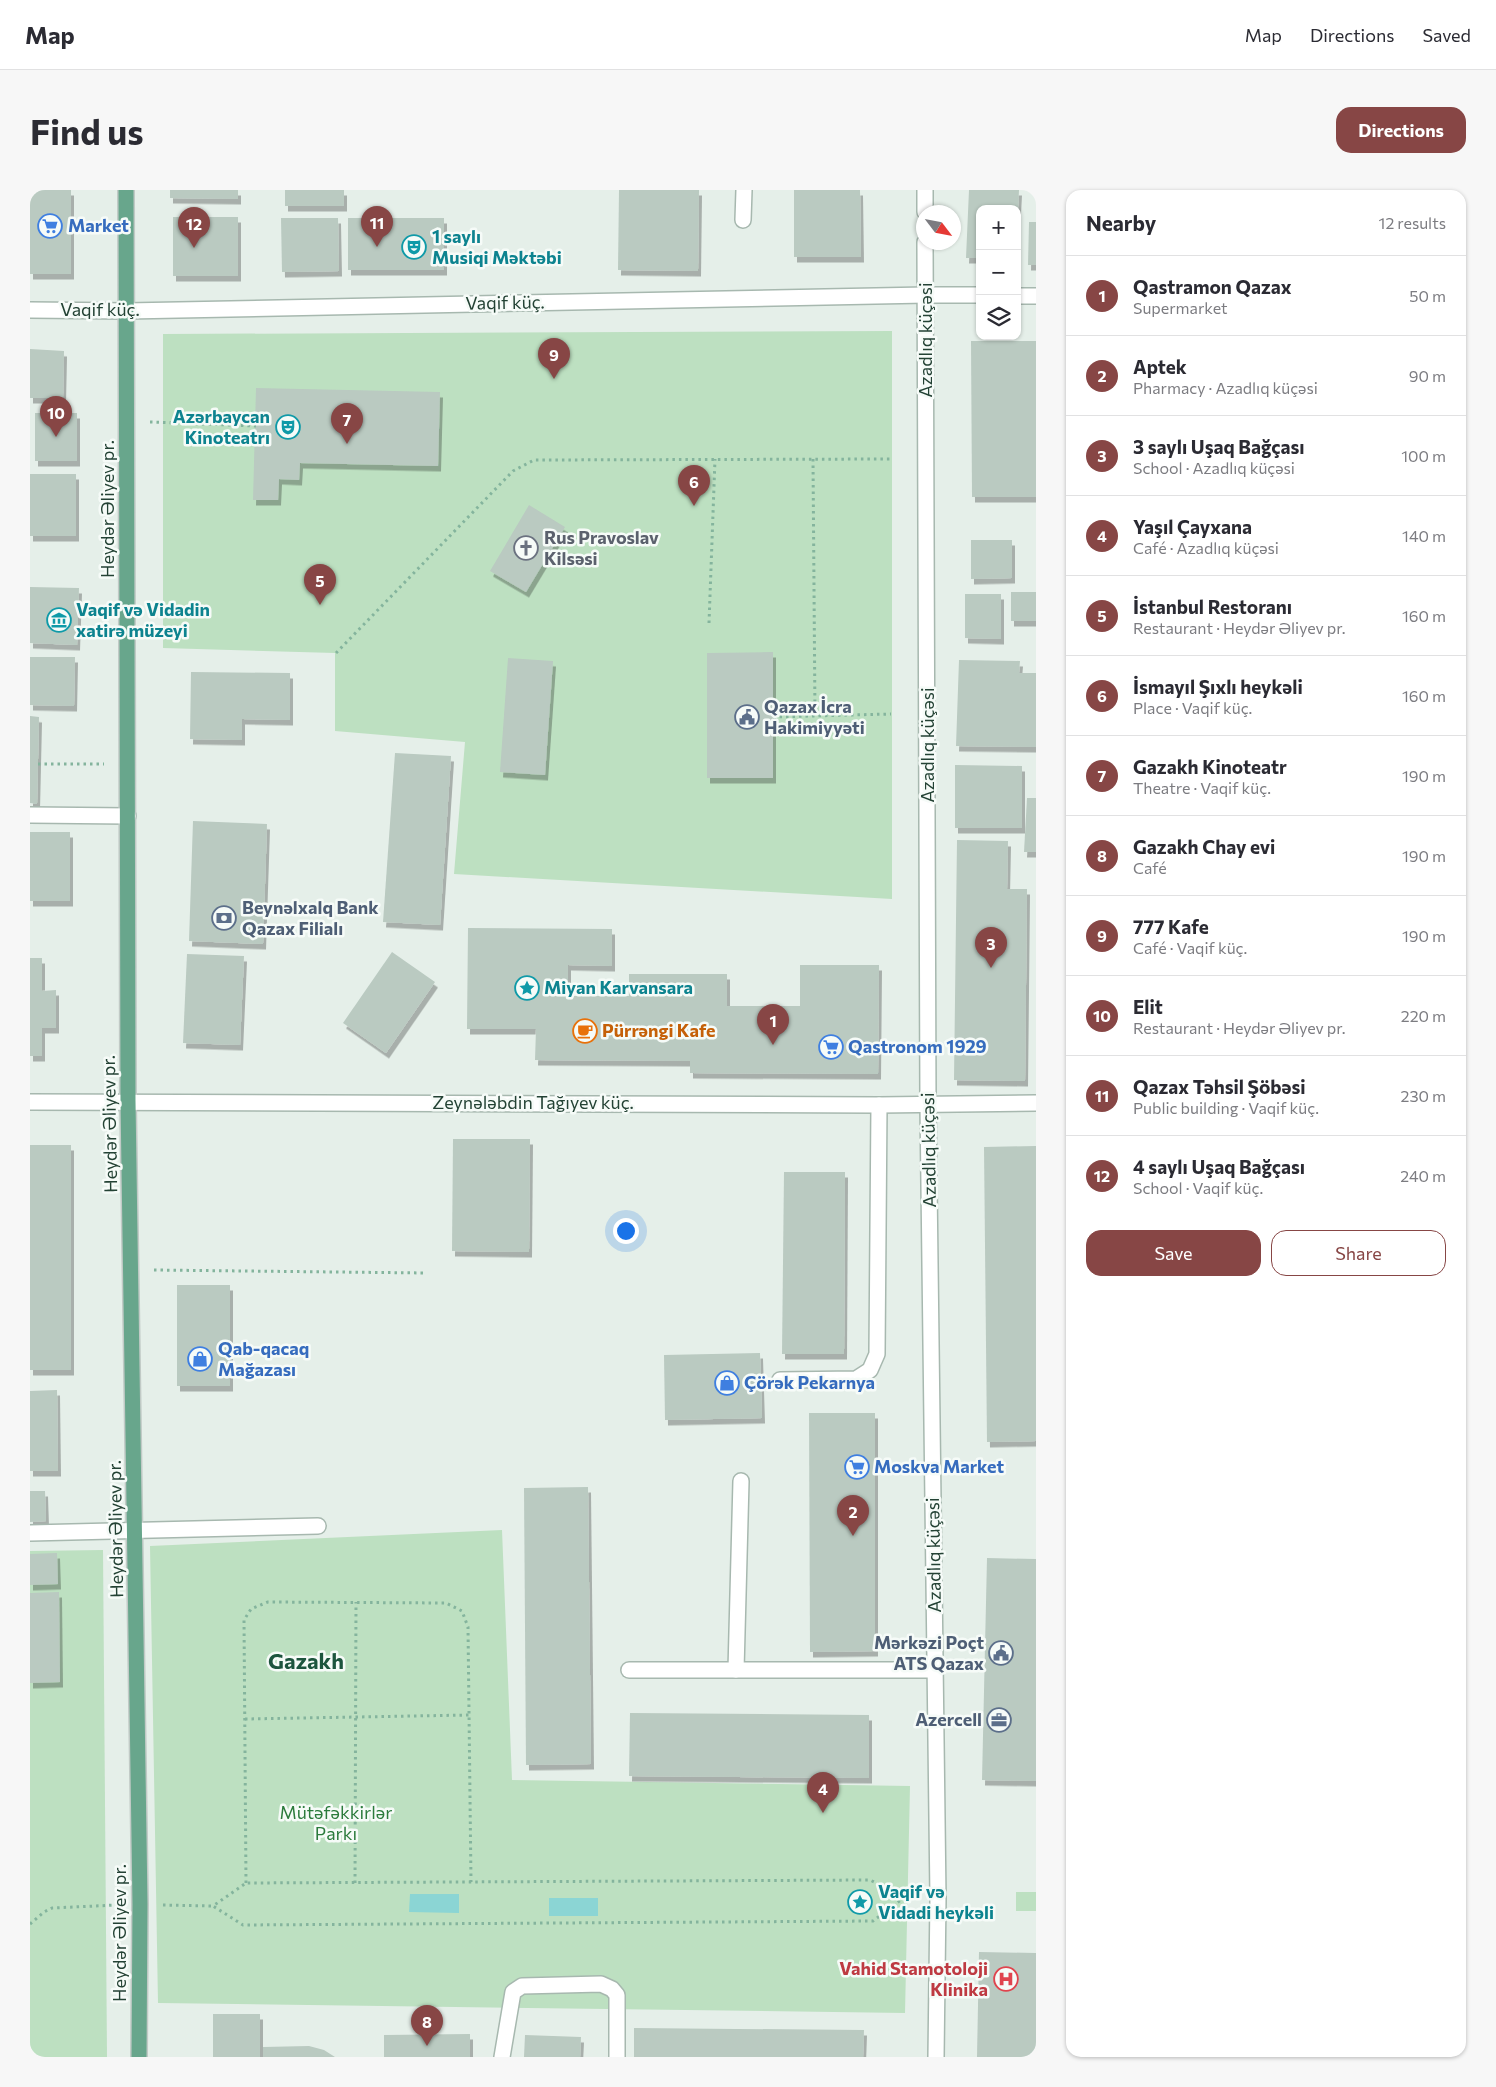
<!DOCTYPE html>
<html lang="en">
<head>
<meta charset="utf-8">
<style>
	:root { --surface:#fff; --page:#f7f7f7; --text:#2b2b33; --muted:#7c7c81; --line:#e1e1e2; --accent:#874645 }
	body { margin:0; font-family:Commissioner,sans-serif; background:var(--page); color:var(--text) }
	.controls { position:absolute; right:15px; top:15px; display:grid; overflow:hidden; border-radius:10px; box-shadow:0 1px 4px #0004 }
	.controls button { width:45px; height:45px; display:grid; place-items:center; padding:0; border:0; border-bottom:1px solid var(--line); background:var(--surface); color:var(--text); font:25px sans-serif }
	.compass { position:absolute; left:886px; top:15px; width:45px; height:45px; border-radius:50%; background:var(--surface); box-shadow:0 1px 4px #0004; rotate:122deg }
	.you { position:absolute; left:595px; top:1040px; width:18px; height:18px; margin:-12px; border:4px solid #fff; border-radius:50%; background:#1a73e8; box-shadow:0 0 0 8px #1a73e833 }
	.badge { display:grid; place-items:center; width:32px; height:32px; border-radius:50%; background:var(--accent); color:#fff; font-size:16px; font-weight:700 }
	.pin { position:absolute; translate:-50% -41px; filter:drop-shadow(0 1px 2px #0008) }
	.pin::after { content:''; position:absolute; top:26px; width:18px; height:15px; background:inherit; clip-path:polygon(0 0,100% 0,50% 100%) }
	.list { margin:0; padding:0; list-style:none }
	h2 { display:flex; justify-content:space-between; align-items:center; height:65px; margin:0; padding:0 20px; font-size:21px }
	h2 small { font-size:16px; font-weight:400; color:var(--muted) }
	.list li { display:grid; grid-template-columns:32px 1fr auto; gap:15px; align-items:center; box-sizing:border-box; height:80px; padding:0 20px; border-top:1px solid var(--line) }
	.list b { display:block; font-size:19px; white-space:nowrap }
	.list p { margin:0; font-size:16px; white-space:nowrap; color:var(--muted) }
	.list em { font-size:16px; font-style:normal; color:var(--muted) }
	.actions { display:flex; gap:10px; padding:15px 20px }
	.actions a { flex:1; padding:11px 0; border:1px solid var(--accent); border-radius:15px; text-align:center; font-size:18px; color:var(--accent) }
	.actions .main { background:var(--accent); color:#fff }
	.icon { flex:none; width:28px; height:28px; fill:none; stroke:currentColor; stroke-width:2; stroke-linecap:round; stroke-linejoin:round }
	.map { position:relative; flex:none; width:1006px; height:1867px; overflow:hidden; border-radius:15px }
	header { display:flex; align-items:center; gap:30px; box-sizing:border-box; height:70px; padding:0 25px; background:var(--surface); border-bottom:1px solid var(--line) }
	header strong { font-size:24px }
	nav { display:flex; gap:28px; margin-inline-start:auto; font-size:18px }
	.intro { display:flex; align-items:center; justify-content:space-between; box-sizing:border-box; height:120px; padding:0 30px }
	h1 { margin:0; font-size:35px }
	.button { padding:12px 22px; border-radius:15px; background:var(--accent); color:#fff; font-size:18px; font-weight:700 }
	main { display:flex; gap:30px; padding:0 30px }
	aside { flex:1; background:var(--surface); border-radius:15px; box-shadow:0 1px 4px #0004 }
	.map>svg:first-child { display:block }
	.green { fill:#bde0c1 }
	.water { fill:#8bd5d4 }
	.building { fill:#bacac1; filter:url(#shadow) }
	.lines { fill:none; stroke-linecap:round; stroke-linejoin:round }
	.minor-casing { stroke:#a7b8af; stroke-width:18 }
	.major-casing { stroke:#c1cac6; stroke-width:18 }
	.path { stroke:#84b49d; stroke-width:3; stroke-dasharray:2.5 4; stroke-linecap:butt }
	.minor { stroke:#fff; stroke-width:15 }
	.major { stroke:#68a68c; stroke-width:15 }
	.labels { text-anchor:middle; stroke-width:5; stroke-linejoin:round; paint-order:stroke }
	.shop-label { font-size:18px; font-weight:bold; fill:#366cbe; stroke:#f6fbf8; text-anchor:start }
	.culture-label { font-size:18px; font-weight:bold; fill:#0d838f; stroke:#f6fbf8; text-anchor:start }
	.street-label { font-size:18px; fill:#234234; stroke:#f6fbf8 }
	.worship-label { font-size:18px; font-weight:bold; fill:#5b616d; stroke:#f6fbf8; text-anchor:start }
	.service-label { font-size:18px; font-weight:bold; fill:#4e5e75; stroke:#f6fbf8; text-anchor:start }
	.food-label { font-size:18px; font-weight:bold; fill:#c56008; stroke:#f6fbf8; text-anchor:start }
	.park-label { font-size:18px; fill:#2b7b3c; stroke:#f6fbf8 }
	.health-label { font-size:18px; font-weight:bold; fill:#be3a42; stroke:#f6fbf8; text-anchor:end }
	.district-label { font-size:22px; font-weight:bold; fill:#1d553e; stroke:#f6fbf8 }
</style>
</head>
<body>
<header>
<strong>Map</strong>
<nav><a>Map</a><a>Directions</a><a>Saved</a></nav>
</header>
<div class="intro"><h1>Find us</h1><a class="button">Directions</a></div>
<main>
<div class="map">
<svg width="1006" height="1867" viewBox="0 0 1006 1867">
	<defs>
		<filter id="shadow"><feDropShadow dx="3" dy="5.5" stdDeviation="0" flood-color="#0004"/></filter>
	</defs>
	<rect width="100%" height="100%" fill="#e5efe9"/>
	<g class="green">
		<path d="M862,141V709L424,684L435,552L305,541V463L133,458V144Z"/>
		<path d="M472,1340L482,1590L880,1596L875,1823L128,1813L120,1356Z"/>
		<path d="M73,1360L77,1867H0V1361Z"/>
		<rect x="986" y="1702" width="20" height="19"/>
	</g>
	<g class="water">
		<path d="M380,1704H429V1723L379,1722Z"/>
		<rect x="519" y="1708" width="49" height="18"/>
	</g>
	<g class="building">
		<rect x="0" y="0" width="41" height="84"/>
		<path d="M140,0H208V9L140,8Z"/>
		<rect x="255" y="0" width="59" height="16"/>
		<path d="M589,0H669L668,81L588,80Z"/>
		<path d="M764,0H830L831,67H764Z"/>
		<path d="M939,0H989L988,19H950V68H936Z"/>
		<rect x="143" y="27" width="65" height="59"/>
		<path d="M251,28H308L309,81L252,82Z"/>
		<rect x="318" y="28" width="96" height="52"/>
		<path d="M999,32H1006V75H998Z"/>
		<path d="M941,151H1006V307H942Z"/>
		<path d="M0,159L34,161L33,208H0Z"/>
		<path d="M226,198L410,202L408,276L270,273L269,290L249,289L248,310H223Z"/>
		<rect x="5" y="223" width="42" height="48"/>
		<rect x="0" y="284" width="46" height="62"/>
		<path d="M499,315L535,337L496,402L460,381Z"/>
		<path d="M941,350H982V388L941,389Z"/>
		<path d="M0,397L49,398L47,455L0,453Z"/>
		<rect x="981" y="402" width="25" height="29"/>
		<path d="M935,404H971V449L935,448Z"/>
		<path d="M743,462V588H677V463Z"/>
		<path d="M0,467H45L44,516L0,515Z"/>
		<path d="M478,468L523,471L515,585L470,582Z"/>
		<path d="M929,470L990,471L989,483H1006V557L926,556Z"/>
		<path d="M161,482L260,483V530L212,529V550L160,549Z"/>
		<path d="M0,526L9,527L7,614L0,613Z"/>
		<path d="M365,563L421,566L410,735L353,732Z"/>
		<path d="M925,575L992,576V638H925Z"/>
		<path d="M997,608H1006V662H994Z"/>
		<path d="M163,631L237,634L233,754L159,751Z"/>
		<rect x="0" y="642" width="40" height="69"/>
		<path d="M927,650L978,651L977,699H997L995,891L924,890Z"/>
		<path d="M438,738L582,739V776L538,775V806H599V784H697V816H770V775H849L848,884L660,883V871L505,870L506,839H437Z"/>
		<path d="M362,762L405,792L356,863L313,833Z"/>
		<path d="M157,764L214,766L210,855L153,853Z"/>
		<path d="M0,768H12V801L26,800V838H12V866H0Z"/>
		<path d="M423,949H500L499,1062L422,1061Z"/>
		<rect x="0" y="955" width="41" height="225"/>
		<path d="M1006,956V1251L957,1252L954,957Z"/>
		<path d="M754,982H815L814,1164H752Z"/>
		<rect x="147" y="1095" width="53" height="101"/>
		<path d="M730,1163L732,1228L635,1230L634,1165Z"/>
		<path d="M27,1200L28,1281H0V1201Z"/>
		<path d="M779,1223H845V1461L780,1462Z"/>
		<path d="M558,1297L561,1574L496,1575L494,1298Z"/>
		<path d="M0,1301H15L16,1331L0,1332Z"/>
		<path d="M27,1363L28,1394L0,1395V1364Z"/>
		<path d="M957,1368L1006,1369V1591L952,1590Z"/>
		<path d="M29,1402L30,1492L0,1493V1403Z"/>
		<path d="M600,1523L839,1525V1588L599,1586Z"/>
		<path d="M949,1762L1006,1763V1867H947Z"/>
		<rect x="183" y="1824" width="47" height="43"/>
		<path d="M604,1838L834,1840L833,1867H604Z"/>
		<path d="M440,1844V1867H354V1845Z"/>
		<path d="M495,1845L551,1847L550,1867H494Z"/>
		<path d="M279,1856L294,1860L305,1867H233V1857Z"/>
	</g>
	<g class="lines">
		<g class="minor-casing">
			<g id="minor">
				<path d="M895,0V22"/>
				<path d="M713,30L714,0"/>
				<path d="M895,52L898,915L908,1708L906,1867"/>
				<path d="M987,106H1006"/>
				<path d="M0,120L97,121L896,105H950"/>
				<path d="M0,625L98,626"/>
				<path d="M0,912L849,915L1006,913"/>
				<path d="M750,1190L826,1189L840,1180L847,1164L849,915"/>
				<path d="M0,1343L288,1336"/>
				<path d="M599,1480H905"/>
				<path d="M706,1480L711,1291"/>
				<path d="M472,1867L483,1802L492,1796L571,1794L582,1799L587,1805V1867"/>
			</g>
		</g>
		<g class="major-casing">
			<path id="major" d="M96,0L98,911L110,1714L109,1867"/>
		</g>
		<g class="path">
			<path d="M120,232L226,236"/>
			<path d="M783,269L785,526"/>
			<path d="M679,433L685,269"/>
			<path d="M306,463L483,281L504,270L862,269"/>
			<path d="M743,527L861,524"/>
			<path d="M8,574H74"/>
			<path d="M124,1080L396,1083"/>
			<path d="M215,1529L439,1525"/>
			<path d="M216,1693L214,1430L221,1419L238,1412L416,1413L432,1421L438,1437L441,1692"/>
			<path d="M325,1693L326,1412"/>
			<path d="M875,1707L843,1731L213,1735L183,1716L216,1693L840,1690L875,1707H885"/>
			<path d="M133,1715L183,1716"/>
			<path d="M0,1734L14,1722L22,1718L87,1715"/>
		</g>
		<use href="#minor" class="minor"/>
		<use href="#major" class="major"/>
	</g>
	<defs>
		<g id="supermarket-ring" transform="scale(1.25)"><circle r="9.5" fill="#f6fbf8" stroke="#3f7fe0" stroke-width="1.5"/><path d="M-6-5.5h2.5l.6 2H6L4.5 2H-2.5L-4.4-4H-6ZM-1.5 3.2a1.3 1.3 0 1 0 .1 0ZM3 3.2a1.3 1.3 0 1 0 .1 0Z" fill="#3f7fe0"/></g>
		<g id="theatre-ring" transform="scale(1.25)"><circle r="9.5" fill="#f6fbf8" stroke="#0f9aa8" stroke-width="1.5"/><path d="M-5-5.5Q0-4 5-5.5V0Q5 5 0 6Q-5 5-5 0ZM-3.3-2.5H-1v1.5H-3.3ZM1-2.5H3.3v1.5H1ZM-2.8 1Q0 5.5 2.8 1Z" fill="#0f9aa8"/></g>
		<g id="church-ring" transform="scale(1.25)"><circle r="9.5" fill="#f6fbf8" stroke="#6b7280" stroke-width="1.5"/><path d="M-1.2-6h2.4v3.5h3.3v2.4h-3.3V6h-2.4V-.1h-3.3v-2.4h3.3Z" fill="#6b7280"/></g>
		<g id="museum-ring" transform="scale(1.25)"><circle r="9.5" fill="#f6fbf8" stroke="#0f9aa8" stroke-width="1.5"/><path d="M0-6L6-3V-2H-6V-3ZM-5-1h2V3h-2ZM-1-1h2V3h-2ZM3-1h2V3H3ZM-6 4H6V6H-6Z" fill="#0f9aa8"/></g>
		<g id="civic-ring" transform="scale(1.25)"><circle r="9.5" fill="#f6fbf8" stroke="#5c6f8a" stroke-width="1.5"/><path d="M-.6-6.5H3V-4.5H.6V-3L4-1V1h2V6H-6V1h2V-1L-.6-3ZM-1.2 2.5V6h2.4V2.5Z" fill="#5c6f8a"/></g>
		<g id="bank-ring" transform="scale(1.25)"><circle r="9.5" fill="#f6fbf8" stroke="#5c6f8a" stroke-width="1.5"/><path d="M-6-4H6V4H-6ZM0-2.3a2.3 2.3 0 1 0 0 4.6a2.3 2.3 0 1 0 0-4.6Z" fill="#5c6f8a"/></g>
		<g id="sight-ring" transform="scale(1.25)"><circle r="9.5" fill="#f6fbf8" stroke="#0f9aa8" stroke-width="1.5"/><path d="M0-6L1.8-2.2L6-1.7L2.9 1.2L3.7 5.4L0 3.3L-3.7 5.4L-2.9 1.2L-6-1.7L-1.8-2.2Z" fill="#0f9aa8"/></g>
		<g id="cafe-ring" transform="scale(1.25)"><circle r="9.5" fill="#f6fbf8" stroke="#e8710a" stroke-width="1.5"/><path d="M-5.5-4.5H6V0H3Q3 3.5 0 3.5H-2.5Q-5.5 3.5-5.5 0ZM3-3.2v2h1.7v-2ZM-6 4.5H4V6H-6Z" fill="#e8710a"/></g>
		<g id="shop-ring" transform="scale(1.25)"><circle r="9.5" fill="#f6fbf8" stroke="#3f7fe0" stroke-width="1.5"/><path d="M-5-2.5h2.3a2.7 3.5 0 0 1 5.4 0H5L5.5 6h-11ZM-1.5-2.5h3a1.5 2.3 0 0 0-3 0Z" fill="#3f7fe0"/></g>
		<g id="office-ring" transform="scale(1.25)"><circle r="9.5" fill="#f6fbf8" stroke="#5c6f8a" stroke-width="1.5"/><path d="M-6-3h4V-5.5h4V-3h4V5H-6ZM-1-4.5V-3h2v-1.5ZM-6 0V1H6V0Z" fill="#5c6f8a"/></g>
		<g id="hospital-ring" transform="scale(1.25)"><circle r="9.5" fill="#f6fbf8" stroke="#e0444e" stroke-width="1.5"/><path d="M-5-5h3v3.5h4V-5h3V5h-3V1.5h-4V5h-3Z" fill="#e0444e"/></g>
	</defs>
	<g fill-rule="evenodd">
		<use href="#supermarket-ring" x="20" y="36"/>
		<use href="#theatre-ring" x="384" y="57"/>
		<use href="#theatre-ring" x="258" y="237"/>
		<use href="#church-ring" x="496" y="358"/>
		<use href="#museum-ring" x="29" y="430"/>
		<use href="#civic-ring" x="717" y="527"/>
		<use href="#bank-ring" x="194" y="728"/>
		<use href="#sight-ring" x="497" y="798"/>
		<use href="#cafe-ring" x="555" y="841"/>
		<use href="#supermarket-ring" x="801" y="857"/>
		<use href="#shop-ring" x="170" y="1169"/>
		<use href="#shop-ring" x="697" y="1193"/>
		<use href="#supermarket-ring" x="827" y="1277"/>
		<use href="#civic-ring" x="971" y="1463"/>
		<use href="#office-ring" x="969" y="1530"/>
		<use href="#sight-ring" x="830" y="1712"/>
		<use href="#hospital-ring" x="976" y="1789"/>
	</g>
	<g class="labels">
		<g class="shop-label">
			<text x="38" y="42">Market</text>
			<text x="818" y="863">Qastronom 1929</text>
			<text x="188" y="1165">Qab-qacaq<tspan x="188" dy="21">Mağazası</tspan></text>
			<text x="714" y="1199">Çörək Pekarnya</text>
			<text x="844" y="1283">Moskva Market</text>
		</g>
		<g class="culture-label">
			<text x="402" y="53">1 saylı<tspan x="402" dy="21">Musiqi Məktəbi</tspan></text>
			<text x="240" y="233" text-anchor="end">Azərbaycan<tspan x="240" dy="21">Kinoteatrı</tspan></text>
			<text x="46" y="426">Vaqif və Vidadin<tspan x="46" dy="21">xatirə müzeyi</tspan></text>
			<text x="514" y="804">Miyan Karvansara</text>
			<text x="848" y="1708">Vaqif və<tspan x="848" dy="21">Vidadi heykəli</tspan></text>
		</g>
		<g class="street-label">
			<text transform="translate(475 113) rotate(-1)" y="6">Vaqif küç.</text>
			<text x="70" y="126">Vaqif küç.</text>
			<text transform="translate(896 150) rotate(-90)" y="6">Azadlıq küçəsi</text>
			<text transform="translate(78 319) rotate(-90)" y="6">Heydər Əliyev pr.</text>
			<text transform="translate(898 555) rotate(-90)" y="6">Azadlıq küçəsi</text>
			<text x="503" y="919">Zeynələbdin Tağıyev küç.</text>
			<text transform="translate(80 934) rotate(-91)" y="6">Heydər Əliyev pr.</text>
			<text transform="translate(899 960) rotate(-91)" y="6">Azadlıq küçəsi</text>
			<text transform="translate(86 1339) rotate(-91)" y="6">Heydər Əliyev pr.</text>
			<text transform="translate(904 1365) rotate(-91)" y="6">Azadlıq küçəsi</text>
			<text transform="translate(90 1743) rotate(-90)" y="6">Heydər Əliyev pr.</text>
		</g>
		<g class="worship-label">
			<text x="514" y="354">Rus Pravoslav<tspan x="514" dy="21">Kilsəsi</tspan></text>
		</g>
		<g class="service-label">
			<text x="734" y="523">Qazax İcra<tspan x="734" dy="21">Hakimiyyəti</tspan></text>
			<text x="212" y="724">Beynəlxalq Bank<tspan x="212" dy="21">Qazax Filialı</tspan></text>
			<text x="954" y="1459" text-anchor="end">Mərkəzi Poçt<tspan x="954" dy="21">ATS Qazax</tspan></text>
			<text x="952" y="1536" text-anchor="end">Azercell</text>
		</g>
		<g class="food-label">
			<text x="572" y="847">Pürrəngi Kafe</text>
		</g>
		<g class="park-label">
			<text x="306" y="1629">Mütəfəkkirlər<tspan x="306" dy="21">Parkı</tspan></text>
		</g>
		<g class="health-label">
			<text x="958" y="1785">Vahid Stamotoloji<tspan x="958" dy="21">Klinika</tspan></text>
		</g>
		<g class="district-label">
			<text x="276" y="1479">Gazakh</text>
		</g>
	</g>
</svg>
<div class="controls">
<button>+</button>
<button>−</button>
<button><svg class="icon" aria-label="layers" viewBox="0 0 24 24"><path d="M12 4l9 5-9 5-9-5zM3 14l9 5 9-5"/></svg></button>
</div>
<svg class="compass" viewBox="-18 -18 36 36"><path d="M0-13l5 13h-10z" fill="#e53935"/><path d="M0 13l5-13h-10z" fill="#7c7c81"/></svg>
<div class="you"></div>
<div class="pin badge" style="left:743px;top:855px">1</div>
<div class="pin badge" style="left:823px;top:1346px">2</div>
<div class="pin badge" style="left:961px;top:778px">3</div>
<div class="pin badge" style="left:793px;top:1623px">4</div>
<div class="pin badge" style="left:290px;top:415px">5</div>
<div class="pin badge" style="left:664px;top:316px">6</div>
<div class="pin badge" style="left:317px;top:254px">7</div>
<div class="pin badge" style="left:397px;top:1856px">8</div>
<div class="pin badge" style="left:524px;top:189px">9</div>
<div class="pin badge" style="left:26px;top:247px">10</div>
<div class="pin badge" style="left:347px;top:57px">11</div>
<div class="pin badge" style="left:164px;top:58px">12</div>
</div>
<aside>
<h2>Nearby<small>12 results</small></h2>
<ul class="list">
<li><span class="badge">1</span><div><b>Qastramon Qazax</b><p>Supermarket</p></div><em>50 m</em></li>
<li><span class="badge">2</span><div><b>Aptek</b><p>Pharmacy · Azadlıq küçəsi</p></div><em>90 m</em></li>
<li><span class="badge">3</span><div><b>3 saylı Uşaq Bağçası</b><p>School · Azadlıq küçəsi</p></div><em>100 m</em></li>
<li><span class="badge">4</span><div><b>Yaşıl Çayxana</b><p>Café · Azadlıq küçəsi</p></div><em>140 m</em></li>
<li><span class="badge">5</span><div><b>İstanbul Restoranı</b><p>Restaurant · Heydər Əliyev pr.</p></div><em>160 m</em></li>
<li><span class="badge">6</span><div><b>İsmayıl Şıxlı heykəli</b><p>Place · Vaqif küç.</p></div><em>160 m</em></li>
<li><span class="badge">7</span><div><b>Gazakh Kinoteatr</b><p>Theatre · Vaqif küç.</p></div><em>190 m</em></li>
<li><span class="badge">8</span><div><b>Gazakh Chay evi</b><p>Café</p></div><em>190 m</em></li>
<li><span class="badge">9</span><div><b>777 Kafe</b><p>Café · Vaqif küç.</p></div><em>190 m</em></li>
<li><span class="badge">10</span><div><b>Elit</b><p>Restaurant · Heydər Əliyev pr.</p></div><em>220 m</em></li>
<li><span class="badge">11</span><div><b>Qazax Təhsil Şöbəsi</b><p>Public building · Vaqif küç.</p></div><em>230 m</em></li>
<li><span class="badge">12</span><div><b>4 saylı Uşaq Bağçası</b><p>School · Vaqif küç.</p></div><em>240 m</em></li>
</ul>
<div class="actions"><a class="main">Save</a><a>Share</a></div>
</aside>
</main>
</body>
</html>
